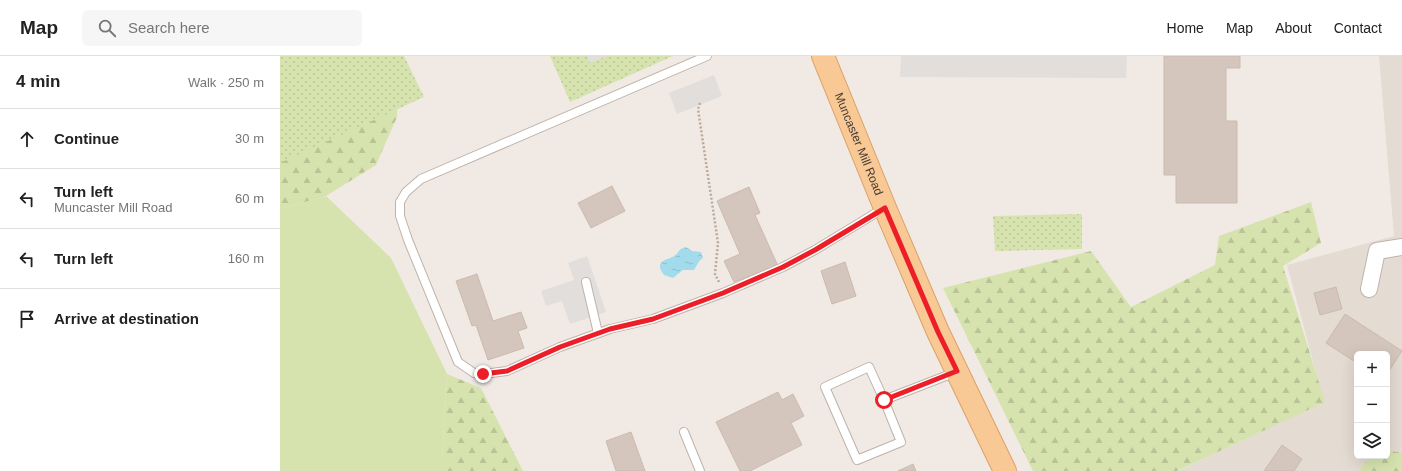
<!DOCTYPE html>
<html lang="en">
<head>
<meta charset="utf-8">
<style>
	:root { --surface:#fff; --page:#f6f6f6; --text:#222; --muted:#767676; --line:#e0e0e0 }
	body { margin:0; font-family:Helvetica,sans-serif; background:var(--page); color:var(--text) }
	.controls { position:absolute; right:12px; bottom:12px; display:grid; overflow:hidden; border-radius:6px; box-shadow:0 4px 16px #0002 }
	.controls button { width:36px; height:36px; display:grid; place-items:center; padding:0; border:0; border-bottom:1px solid var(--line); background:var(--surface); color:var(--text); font:20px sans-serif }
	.stop { position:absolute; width:12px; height:12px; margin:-9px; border:3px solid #ec1f29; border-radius:50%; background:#fff }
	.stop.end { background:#ec1f29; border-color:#fff; box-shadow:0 1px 4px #0008 }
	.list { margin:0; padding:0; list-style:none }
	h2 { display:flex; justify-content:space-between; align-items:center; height:52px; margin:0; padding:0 16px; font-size:17px }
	h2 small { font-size:13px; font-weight:400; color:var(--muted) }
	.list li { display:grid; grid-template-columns:26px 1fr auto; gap:12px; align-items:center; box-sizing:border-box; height:60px; padding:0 16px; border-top:1px solid var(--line) }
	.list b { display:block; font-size:15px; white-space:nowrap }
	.list p { margin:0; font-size:13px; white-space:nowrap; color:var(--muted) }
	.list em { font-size:13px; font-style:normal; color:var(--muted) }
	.icon { flex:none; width:22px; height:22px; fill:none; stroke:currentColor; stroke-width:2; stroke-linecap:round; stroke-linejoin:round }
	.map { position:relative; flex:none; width:1122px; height:415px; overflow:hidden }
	header { display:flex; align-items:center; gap:24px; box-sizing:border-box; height:56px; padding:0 20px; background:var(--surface); border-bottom:1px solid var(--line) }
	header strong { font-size:19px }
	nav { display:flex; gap:22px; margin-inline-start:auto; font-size:14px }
	.search { width:280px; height:36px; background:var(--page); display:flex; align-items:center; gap:10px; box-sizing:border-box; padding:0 14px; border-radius:6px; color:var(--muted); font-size:15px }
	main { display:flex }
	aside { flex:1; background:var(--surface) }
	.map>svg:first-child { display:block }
	.residential { fill:#e4dbd2; fill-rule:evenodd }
	.grass { fill:#d6e3ae }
	.forest { fill:url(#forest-firs) }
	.park { fill:url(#park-dots) }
	.parking { fill:#e1dedc }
	.water { fill:url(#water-ripples) }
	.building { fill:#d4c6bd; stroke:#ccbaad }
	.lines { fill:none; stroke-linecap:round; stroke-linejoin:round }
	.service-casing { stroke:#beb3aa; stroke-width:10 }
	.minor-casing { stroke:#beb3aa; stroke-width:18 }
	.primary-casing { stroke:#dba167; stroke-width:24 }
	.path { stroke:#bca999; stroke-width:2.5; stroke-dasharray:2 2; stroke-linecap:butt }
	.service { stroke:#fff; stroke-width:8 }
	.minor { stroke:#fff; stroke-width:16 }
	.primary { stroke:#f8c895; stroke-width:22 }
	.route { stroke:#ec1f29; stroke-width:5 }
	.labels { text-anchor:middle; stroke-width:3; stroke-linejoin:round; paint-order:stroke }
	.street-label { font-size:12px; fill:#423a34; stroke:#fff }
</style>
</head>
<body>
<header>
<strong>Map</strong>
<div class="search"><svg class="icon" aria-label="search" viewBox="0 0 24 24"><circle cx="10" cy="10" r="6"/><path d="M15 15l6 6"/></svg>Search here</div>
<nav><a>Home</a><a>Map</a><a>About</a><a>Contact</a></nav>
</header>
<main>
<aside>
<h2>4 min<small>Walk · 250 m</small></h2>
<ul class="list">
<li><svg class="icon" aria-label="ahead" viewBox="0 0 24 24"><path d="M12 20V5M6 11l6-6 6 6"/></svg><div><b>Continue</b></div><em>30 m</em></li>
<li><svg class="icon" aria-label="left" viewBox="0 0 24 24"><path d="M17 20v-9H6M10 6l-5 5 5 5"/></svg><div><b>Turn left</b><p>Muncaster Mill Road</p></div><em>60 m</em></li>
<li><svg class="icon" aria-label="left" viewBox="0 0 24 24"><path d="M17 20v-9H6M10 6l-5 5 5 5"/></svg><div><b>Turn left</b></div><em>160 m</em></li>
<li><svg class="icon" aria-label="arrive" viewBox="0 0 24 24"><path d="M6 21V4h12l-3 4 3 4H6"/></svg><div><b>Arrive at destination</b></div></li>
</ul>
</aside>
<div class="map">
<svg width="1122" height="415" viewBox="0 0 1122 415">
	<defs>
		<pattern id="forest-firs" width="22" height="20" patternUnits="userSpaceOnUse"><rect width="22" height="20" fill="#d6e3ae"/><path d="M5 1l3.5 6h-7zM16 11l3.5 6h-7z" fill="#b9c496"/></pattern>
		<pattern id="park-dots" width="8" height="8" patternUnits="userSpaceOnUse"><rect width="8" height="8" fill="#d6e3ae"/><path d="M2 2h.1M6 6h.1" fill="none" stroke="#b9c496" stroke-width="1.8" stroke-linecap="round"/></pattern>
		<pattern id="water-ripples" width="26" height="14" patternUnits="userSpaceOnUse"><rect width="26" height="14" fill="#a2dbeb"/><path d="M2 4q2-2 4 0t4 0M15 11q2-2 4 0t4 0" fill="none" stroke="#8dbdca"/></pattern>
	</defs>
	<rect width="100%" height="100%" fill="#f1eae4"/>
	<path class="residential" d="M1099,0H1122V415H898L1044,346L1007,209L1114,180ZM1077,298H1107V400H1077Z"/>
	<path class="grass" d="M46,140L111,202L167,318L162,408L157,415H0V153Z"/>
	<g class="forest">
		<path d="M0,0L116,7L117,61L96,109L46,140L0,153Z"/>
		<path d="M1031,146L1041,187L1003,210L1045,346L897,415H753L663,232L811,195L851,251L935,209L939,180Z"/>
		<path d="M167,318L201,332L243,415H157L162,408Z"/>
		<path d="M1107,394L1122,397V415H1079L1090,400H1107Z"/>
	</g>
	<g class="park">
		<path d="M0,0H124L144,41L0,107Z"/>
		<path d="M270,0H393L290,46Z"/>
		<path d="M802,158V193L715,195L713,160Z"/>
	</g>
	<g class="parking">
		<path d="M307,0H327L310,7Z"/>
		<path d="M621,0H847L846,22L620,21Z"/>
		<path d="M434,19L442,40L397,58L389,37Z"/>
		<path d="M307,200L326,256L290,268L282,245L266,250L261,235L294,224L288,207Z"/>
	</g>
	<path class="water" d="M406,191L412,195L421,196L423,202C418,205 417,210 414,214H403L393,222L384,219C372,204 389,204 396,199C399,195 400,192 406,191Z"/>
	<g class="building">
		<path d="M884,0H960V12H946V65H957V147H896V119H884Z"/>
		<path d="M332,130L345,155L311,172L298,147Z"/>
		<path d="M469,131L480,157L475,159L498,210L470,222L469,220L454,226L444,205L460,198L437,145Z"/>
		<path d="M565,206L576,240L552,248L541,215Z"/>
		<path d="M197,218L213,265L241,256L247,272L238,275L244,292L208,304L196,269L192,270L176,225Z"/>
		<path d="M1056,231L1062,253L1040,259L1034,237Z"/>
		<path d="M1065,258L1122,295L1107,318V298H1077V307L1046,287Z"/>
		<path d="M498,336L502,344L513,338L524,360L511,367L522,389L470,415H460L436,366Z"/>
		<path d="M351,376L365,415H336L326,385Z"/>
		<path d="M1002,389L1022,403L1014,415H984Z"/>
		<path d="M633,408L636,415H618Z"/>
	</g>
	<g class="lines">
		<g class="service-casing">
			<g id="service">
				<path d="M427,0L141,123L126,136L120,146V160L128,184L178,306L194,317L203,318L227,315L280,291L330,273L373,263L443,237L503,211L535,194L604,152"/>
				<path d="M306,226L318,277"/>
				<path d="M604,344L621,386L577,404L545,331L589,311L604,344L676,316"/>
				<path d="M404,376L420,415"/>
			</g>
		</g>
		<g class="minor-casing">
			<path id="minor" d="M1089,233L1097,195L1122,191"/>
		</g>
		<g class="primary-casing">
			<g id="primary">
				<path id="s1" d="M543,0L605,152L658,276L725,415"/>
			</g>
		</g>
		<path class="path" d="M420,47L418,53L438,187L435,218L439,226"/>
		<use href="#service" class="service"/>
		<use href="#minor" class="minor"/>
		<use href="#primary" class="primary"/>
	</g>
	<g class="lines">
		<path class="route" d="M203,318L227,315L280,291L330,273L373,263L443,237L503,211L535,194L605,152L658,276L677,315L604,344"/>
	</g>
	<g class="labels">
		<g class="street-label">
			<text dy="4" stroke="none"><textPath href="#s1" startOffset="95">Muncaster Mill Road</textPath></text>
		</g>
	</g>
</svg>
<div class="controls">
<button>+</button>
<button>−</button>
<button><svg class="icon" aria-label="layers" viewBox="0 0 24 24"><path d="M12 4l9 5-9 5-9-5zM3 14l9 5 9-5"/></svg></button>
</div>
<div class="stop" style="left:604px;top:344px"></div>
<div class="stop end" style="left:203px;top:318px"></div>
</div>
</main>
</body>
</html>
